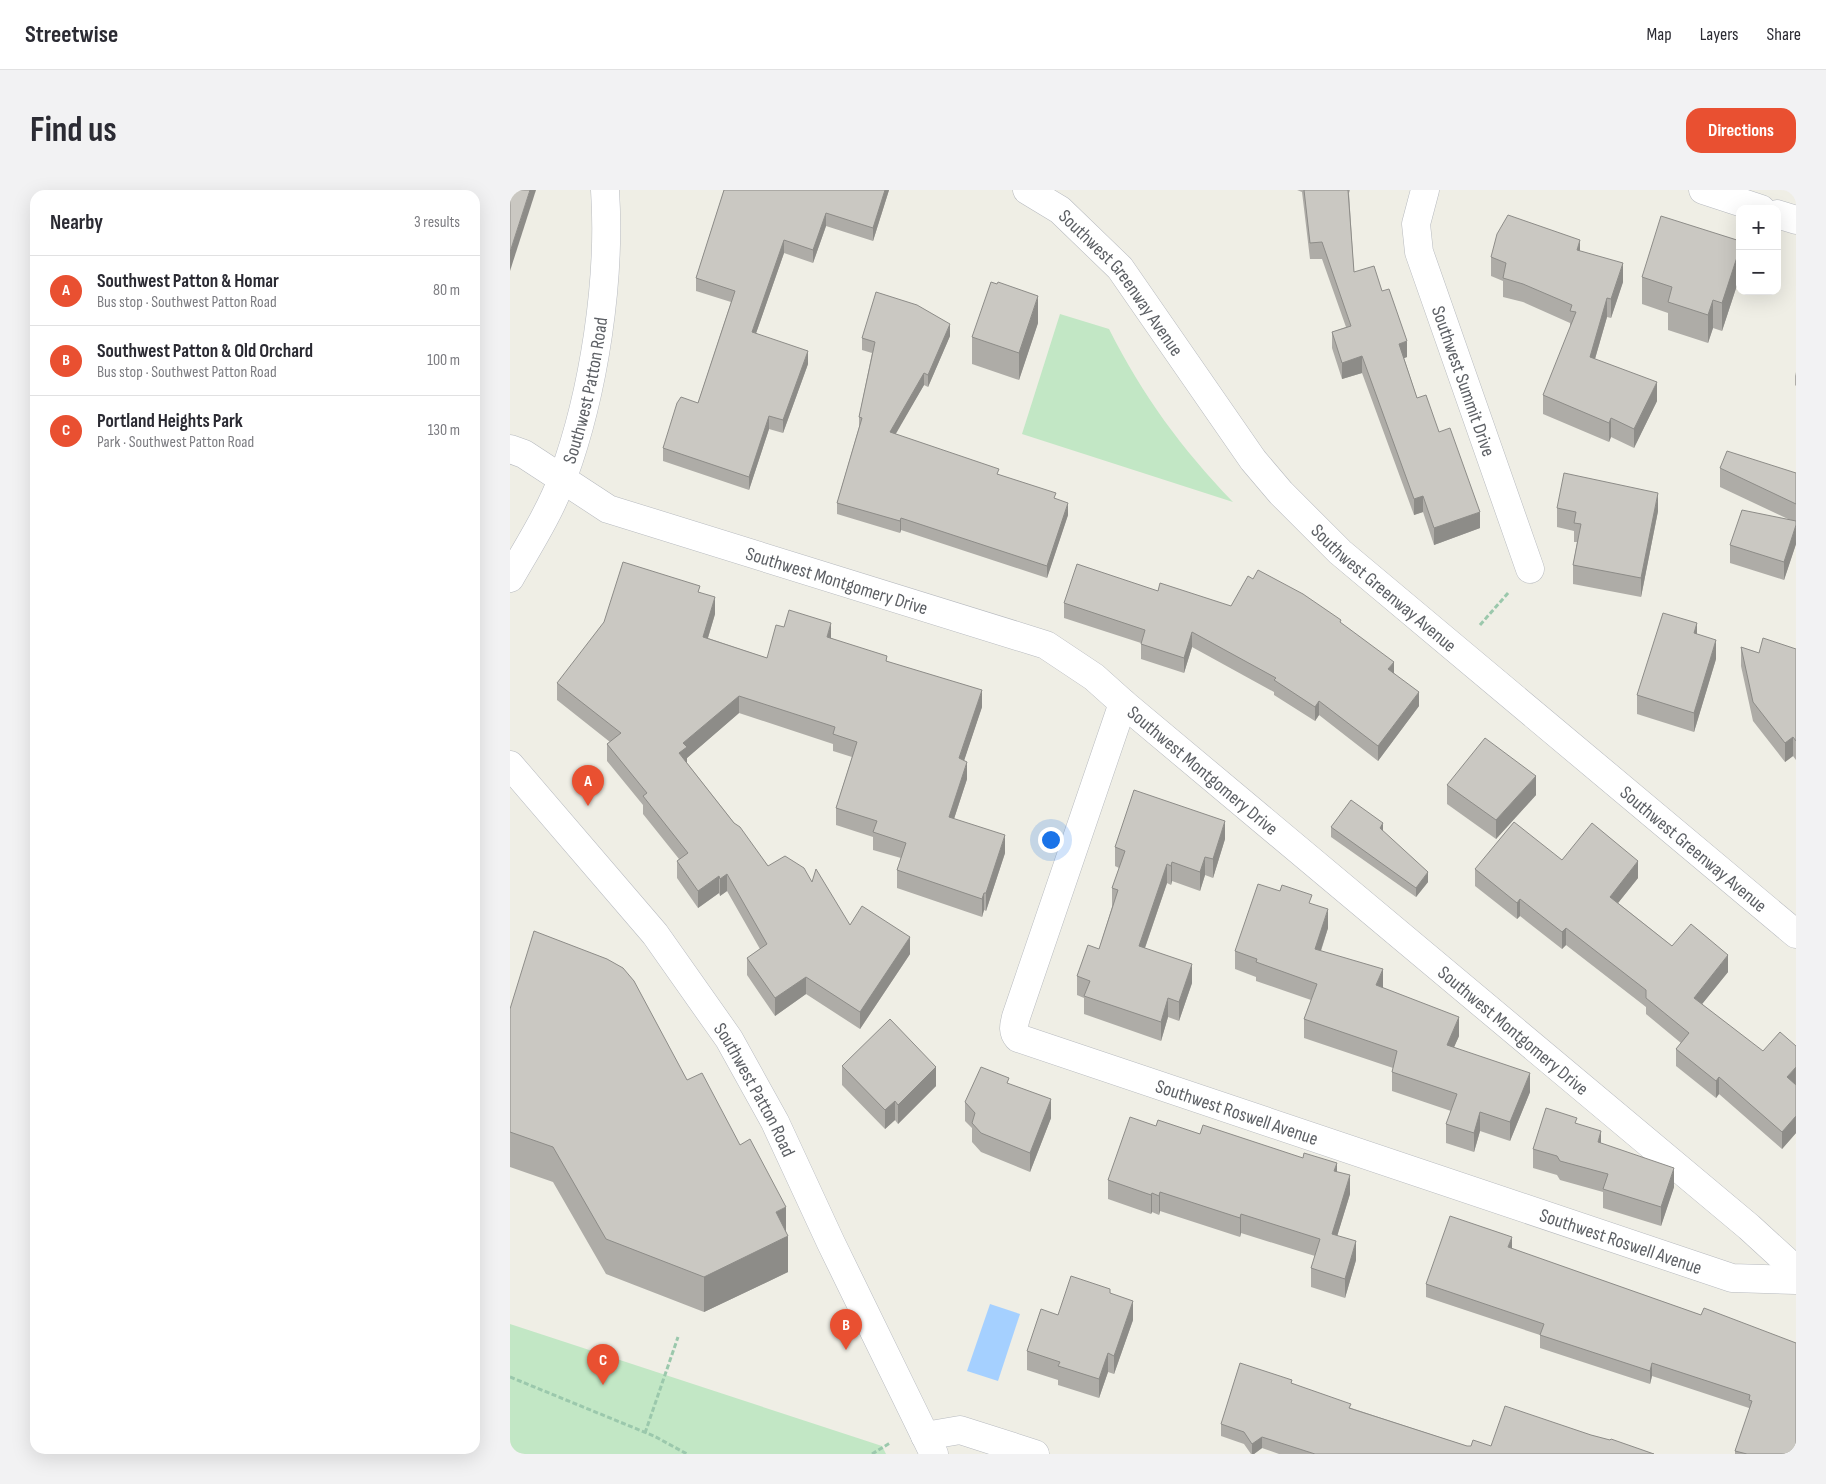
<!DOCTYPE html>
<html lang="en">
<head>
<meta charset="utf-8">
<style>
	:root { --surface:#fff; --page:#f2f2f3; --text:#2b2b33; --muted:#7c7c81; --line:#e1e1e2; --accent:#e95031 }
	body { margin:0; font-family:"Sofia Sans Condensed",sans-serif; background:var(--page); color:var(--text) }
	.controls { position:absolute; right:15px; top:15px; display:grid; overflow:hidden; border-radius:10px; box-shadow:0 5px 20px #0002 }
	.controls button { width:45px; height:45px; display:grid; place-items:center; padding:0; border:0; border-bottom:1px solid var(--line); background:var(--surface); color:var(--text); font:25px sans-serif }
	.you { position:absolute; left:540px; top:649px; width:18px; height:18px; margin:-12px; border:4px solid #fff; border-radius:50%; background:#1a73e8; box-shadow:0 0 0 8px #1a73e833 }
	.badge { display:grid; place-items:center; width:32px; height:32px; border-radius:50%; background:var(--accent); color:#fff; font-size:16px; font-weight:700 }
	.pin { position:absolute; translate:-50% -41px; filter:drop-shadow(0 1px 2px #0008) }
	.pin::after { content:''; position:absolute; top:26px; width:18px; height:15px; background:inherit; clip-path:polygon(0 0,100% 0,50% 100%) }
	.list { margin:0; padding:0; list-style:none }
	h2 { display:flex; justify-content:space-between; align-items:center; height:65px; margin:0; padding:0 20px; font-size:21px }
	h2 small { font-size:16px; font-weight:400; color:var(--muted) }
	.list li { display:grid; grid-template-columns:32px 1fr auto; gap:15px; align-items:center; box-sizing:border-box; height:70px; padding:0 20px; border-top:1px solid var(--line) }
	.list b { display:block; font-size:19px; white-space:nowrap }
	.list p { margin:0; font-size:16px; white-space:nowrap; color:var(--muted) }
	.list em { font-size:16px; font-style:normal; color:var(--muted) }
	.map { position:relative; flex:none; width:1286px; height:1264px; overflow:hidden; border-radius:15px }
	header { display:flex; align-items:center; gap:30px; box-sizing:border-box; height:70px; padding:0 25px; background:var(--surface); border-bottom:1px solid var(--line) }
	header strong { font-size:24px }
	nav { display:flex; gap:28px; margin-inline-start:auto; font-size:18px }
	.intro { display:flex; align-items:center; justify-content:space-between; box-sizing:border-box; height:120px; padding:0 30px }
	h1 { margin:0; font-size:35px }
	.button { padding:12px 22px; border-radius:15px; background:var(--accent); color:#fff; font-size:18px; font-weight:700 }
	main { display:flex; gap:30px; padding:0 30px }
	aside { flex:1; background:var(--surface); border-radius:15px; box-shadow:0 5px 20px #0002 }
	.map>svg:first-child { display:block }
	.green { fill:#c2e7c5 }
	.water { fill:#a5d0ff }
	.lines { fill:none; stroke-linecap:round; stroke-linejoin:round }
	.minor-casing { stroke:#b7babf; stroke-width:29 }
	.tertiary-casing { stroke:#b7babf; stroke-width:29 }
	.secondary-casing { stroke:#b8bbc1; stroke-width:29 }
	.path { stroke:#9bc8ac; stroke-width:3; stroke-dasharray:5 2.5; stroke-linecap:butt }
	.minor { stroke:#fff; stroke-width:28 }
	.tertiary { stroke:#fff; stroke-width:28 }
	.secondary { stroke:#fff; stroke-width:28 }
	.wall { fill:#aeaca7 }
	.shaded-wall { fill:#8d8c88 }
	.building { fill:#cac8c2; stroke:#8d8c88 }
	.labels { text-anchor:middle; stroke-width:4; stroke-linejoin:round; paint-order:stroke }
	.street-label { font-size:19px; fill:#5d6065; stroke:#fff }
</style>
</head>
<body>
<header>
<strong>Streetwise</strong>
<nav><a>Map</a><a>Layers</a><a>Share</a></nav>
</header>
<div class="intro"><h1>Find us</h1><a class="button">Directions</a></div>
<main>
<aside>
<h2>Nearby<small>3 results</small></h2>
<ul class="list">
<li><span class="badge">A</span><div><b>Southwest Patton &amp; Homar</b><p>Bus stop · Southwest Patton Road</p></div><em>80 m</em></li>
<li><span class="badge">B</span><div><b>Southwest Patton &amp; Old Orchard</b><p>Bus stop · Southwest Patton Road</p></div><em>100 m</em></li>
<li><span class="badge">C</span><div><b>Portland Heights Park</b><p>Park · Southwest Patton Road</p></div><em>130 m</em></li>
</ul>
</aside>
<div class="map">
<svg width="1286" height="1264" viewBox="0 0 1286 1264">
	<rect width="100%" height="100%" fill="#efeee5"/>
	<g class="green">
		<path d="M550,124L599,139C633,206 671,258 723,312L512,244Z"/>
		<path d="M0,1134L372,1256L376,1264H0Z"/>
	</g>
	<path class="water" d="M480,1114L510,1124L488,1191L457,1181Z"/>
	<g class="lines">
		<g class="minor-casing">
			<g id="minor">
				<path id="s1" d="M915,0L906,34L909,62L1020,379"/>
				<path d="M1193,0L1251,19"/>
				<path d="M1267,24L1286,30"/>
				<path id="s2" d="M0,259L14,264L98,319L536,455L584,487L613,513L1239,1037L1286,1080"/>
				<path id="s3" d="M613,513L506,827C504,835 502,841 508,848L1222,1088L1286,1090"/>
				<path d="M415,1246L450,1240L525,1264"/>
			</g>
		</g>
		<g class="tertiary-casing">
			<g id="tertiary">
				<path id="s4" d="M517,0L550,20L610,78L743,270L771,303L830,362L1286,744"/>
			</g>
		</g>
		<g class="secondary-casing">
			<g id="secondary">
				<path id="s5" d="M0,388C19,355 40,322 53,287C84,202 101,90 95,0"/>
				<path id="s6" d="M0,575L145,744L219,849L265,932L321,1053L424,1264"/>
			</g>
		</g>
		<g class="path">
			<path d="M970,435L999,402"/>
			<path d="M0,1187L144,1246L177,1264"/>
			<path d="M135,1243L168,1147"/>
			<path d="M362,1264L380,1253"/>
		</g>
		<use href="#minor" class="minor"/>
		<use href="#tertiary" class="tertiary"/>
		<use href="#secondary" class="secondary"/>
	</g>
	<g class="wall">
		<path d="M214,0H379L363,51L316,36L303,73L274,63L246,143L298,174L273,243L259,239L239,300L153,271V258L188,213L221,112L186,101V88Z"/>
		<path d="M787,0H840L839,3L844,82L872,101L897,167L894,168L907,208L929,242L970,338L924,355L913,322L904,325L852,183L832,189L822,158V142L836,137L812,69H800L792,2Z"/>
		<path d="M1230,51V86L1212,141L1203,138L1198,153L1158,140V123L1132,114V87Z"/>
		<path d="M1070,61L1113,92L1101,128L1097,127L1085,169L1147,211L1124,258L1101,247L1099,252L1033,224V205L1060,139V133L1013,112L993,107V91L981,86V67Z"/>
		<path d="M528,133L509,190L462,174V147Z"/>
		<path d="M440,146L418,197L414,195L385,244L489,285L546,309L558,325L537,388L391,340L390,343L327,324V313L349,237V227L362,163L352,160V148Z"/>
		<path d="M1286,182V196L1285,195V186Z"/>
		<path d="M1210,278L1286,283V354L1274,390L1220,373V355L1278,329L1210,297Z"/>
		<path d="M1047,318L1148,321L1131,407L1063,394V375L1067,352H1064V341L1047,337Z"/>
		<path d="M743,389L831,433L884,483L909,516L868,571L809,525L805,531L764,505V502L682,457L674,483L631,469V453L554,428V413L648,401L721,416Z"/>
		<path d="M190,402L205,424L198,448L257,468L321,448L377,471L472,517L454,570L457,589L444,629L495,663L476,721L474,720L472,727L387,698V680L391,668L363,660V647L326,635V618L342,567L323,561V554L229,523L177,568V573L258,676L302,692L340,735L400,764L350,839L296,804L265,826L237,785V768L250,759L217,701L210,706L209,703L188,718L167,688V671L169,669L133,624V615L97,571V554L100,552L47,510V493Z"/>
		<path d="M1231,457L1249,463L1286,459V570L1283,566L1275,572L1243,531L1231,476Z"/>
		<path d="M1206,469L1184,542L1127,524V505Z"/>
		<path d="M937,595L1026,605L986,649L937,614Z"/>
		<path d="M821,637L918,692L906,707L821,647Z"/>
		<path d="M715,649L703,688L695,685L690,701L662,691L661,695L657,693L635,758L682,793L669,831L658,827L651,851L574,824V808L567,805V786L589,759L602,717V698L609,678L605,676V657Z"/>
		<path d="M1052,670L1128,688L1108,713L1162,756L1218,782L1192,814L1286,895V943L1272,959L1209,904L1206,908L1166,876V859L1171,853L1136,824V817L1056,755L1052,759L1010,726L1007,729L965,696V679Z"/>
		<path d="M802,714L818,738L811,761L873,798L949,846L944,857L1020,902L1000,951L970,941L964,962L936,953V934L941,921L882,901V882L883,878L794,848V829L801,810L746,791V787L725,779V761Z"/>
		<path d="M0,819L177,890L276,1043L278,1082L194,1122L96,1084L43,992L0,977Z"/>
		<path d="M332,876L426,896L388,934L385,930L375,939L332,895Z"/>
		<path d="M499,894L541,928L520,982L471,962L462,952V938L455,931V912Z"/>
		<path d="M1067,934L1091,953L1164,997L1151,1036L1093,1018V1002L1050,990L1047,985L1023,978V959Z"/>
		<path d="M646,936L690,944L827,982L840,1004L827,1046L846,1070L835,1108L801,1097V1078L805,1066L731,1043L730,1047L650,1021L649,1025L642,1022L641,1024L598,1009V990Z"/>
		<path d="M1002,1059L1191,1125L1286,1153V1264H1225V1261L1239,1221V1218L1142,1186L1140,1194L1030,1158V1145L916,1107V1094Z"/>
		<path d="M600,1103L623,1130L604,1184L598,1182L589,1208L548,1195V1190L517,1180V1161L548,1125Z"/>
		<path d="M782,1194L841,1218L957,1256H981L1081,1245L1144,1264H769L752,1258L744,1264H741L734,1254L711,1246V1234Z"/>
	</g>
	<g class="shaded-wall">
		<path d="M20,0H26L0,81V62Z"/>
		<path d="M375,0H379L363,51V38Z"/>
		<path d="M316,23V36L303,73V60Z"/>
		<path d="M274,50V63L242,155V142Z"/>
		<path d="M1070,50V69L1067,60Z"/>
		<path d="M1230,58V86L1212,141V113Z"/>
		<path d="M1113,73V92L1101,128V109Z"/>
		<path d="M528,106V133L509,190V163Z"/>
		<path d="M1097,108V127L1080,186V167Z"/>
		<path d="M1203,110V138L1198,153V125Z"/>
		<path d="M440,134V146L418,197V185Z"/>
		<path d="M897,151V167L889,170V154Z"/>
		<path d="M298,161V174L273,243V230Z"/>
		<path d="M852,166V183L832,189V173Z"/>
		<path d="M414,183V195L380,254V242Z"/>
		<path d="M1147,192V211L1124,258V239Z"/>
		<path d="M259,226V239L239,300V287Z"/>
		<path d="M1101,228V247L1099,252V233Z"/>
		<path d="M1148,303V321L1131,407V388Z"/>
		<path d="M913,306V322L904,325V309Z"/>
		<path d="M558,313V325L537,388V376Z"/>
		<path d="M970,322V338L924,355V338Z"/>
		<path d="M391,328V340L390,343V331Z"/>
		<path d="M1286,335V354L1274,390V372Z"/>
		<path d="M205,407V424L193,464V447Z"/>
		<path d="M321,433V451L317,447Z"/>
		<path d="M1187,433V452L1184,443Z"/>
		<path d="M682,442V457L674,483V468Z"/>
		<path d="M1206,450V469L1184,542V523Z"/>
		<path d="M884,472V487L878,479Z"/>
		<path d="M472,500V517L449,586V568Z"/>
		<path d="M909,502V516L868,571V556Z"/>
		<path d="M229,506V523L177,568V574L169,563L173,553Z"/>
		<path d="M809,511V525L805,531V517Z"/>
		<path d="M1283,547V566L1275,572V553Z"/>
		<path d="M457,572V589L439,644V627Z"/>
		<path d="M1026,586V605L986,649V630Z"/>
		<path d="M715,631V649L703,688V669Z"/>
		<path d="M873,633V643L870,638Z"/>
		<path d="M495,645V663L476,721V703Z"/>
		<path d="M695,667V685L690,701V682Z"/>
		<path d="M1128,671V688L1100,723V707Z"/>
		<path d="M662,672V691L661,695V676Z"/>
		<path d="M657,674V693L629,775V756Z"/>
		<path d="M918,682V692L906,707V698Z"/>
		<path d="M217,684V701L210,706V689Z"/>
		<path d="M209,686V703L188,718V701Z"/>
		<path d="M474,703V720L472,727V709Z"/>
		<path d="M1010,709V726L1007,729V713Z"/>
		<path d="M818,719V738L805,778V759Z"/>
		<path d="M1056,738V755L1052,759V742Z"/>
		<path d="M400,747V764L350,839V822Z"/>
		<path d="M1218,765V782L1184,824V808Z"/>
		<path d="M682,774V793L669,831V812Z"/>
		<path d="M873,779V798L866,795Z"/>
		<path d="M296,787V804L265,826V808Z"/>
		<path d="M658,808V827L651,851V832Z"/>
		<path d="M949,827V846L937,873V855Z"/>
		<path d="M426,877V896L388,934V915Z"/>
		<path d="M1286,877V894L1277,904V887Z"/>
		<path d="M1020,883V902L1000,951V932Z"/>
		<path d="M1209,887V904L1206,908V891Z"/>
		<path d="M541,909V928L520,982V963Z"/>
		<path d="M385,911V930L375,939V920Z"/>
		<path d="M970,922V941L964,962V943Z"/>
		<path d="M1286,926V943L1272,959V942Z"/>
		<path d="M1091,941V960L1088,952Z"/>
		<path d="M827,973V991L824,981Z"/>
		<path d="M1164,978V997L1151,1036V1017Z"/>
		<path d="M840,985V1004L822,1063V1044Z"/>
		<path d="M650,1002V1021L649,1025V1006Z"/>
		<path d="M642,1003V1022L641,1024V1005Z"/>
		<path d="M276,1017V1047L278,1046V1082L194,1122V1087L266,1022Z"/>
		<path d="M731,1024V1043L730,1047V1028Z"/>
		<path d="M1002,1047V1060L998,1057Z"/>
		<path d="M846,1051V1070L835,1108V1089Z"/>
		<path d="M623,1111V1130L604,1184V1166Z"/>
		<path d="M598,1163V1182L589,1208V1189Z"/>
		<path d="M1142,1173V1186L1140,1194V1181Z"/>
		<path d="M752,1247V1258L744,1264H742V1254Z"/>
	</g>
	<g class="building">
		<path d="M0,0H20L0,62Z"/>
		<path d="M214,0H375L363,38L316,23L303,60L274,50L242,142L298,161L273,230L259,226L239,287L153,258L167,213L171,207L188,213L225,101L186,88Z"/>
		<path d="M794,0H838L844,82L864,76L872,101L879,99L897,151L889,154L907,208L916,205L929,242L940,238L970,322L924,338L913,306L904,309L852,166L832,173L822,142L841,136L812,52L800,53Z"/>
		<path d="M998,25L1070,50L1067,60L1113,73L1101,109L1097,108L1080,167L1147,192L1124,239L1101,228L1099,233L1033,205L1066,122L1060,121L1062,115L1013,94L993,88L996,73L981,67L987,44Z"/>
		<path d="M1151,26L1230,51V58L1212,113L1203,110L1198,125L1158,112L1162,97L1132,87Z"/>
		<path d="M481,92L487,94L488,92L528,106L509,163L462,147Z"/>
		<path d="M366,102L407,115L440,134L418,185L414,183L380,242L489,279L487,284L546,303L544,308L558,313L537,376L391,328L390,331L327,313L352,228L349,227L365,152L352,148Z"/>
		<path d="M1217,261L1286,283V314L1210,278Z"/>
		<path d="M1054,283L1148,303L1131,388L1063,375L1071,334L1064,333L1066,322L1047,318Z"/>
		<path d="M1232,320L1286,331V335L1274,372L1220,355Z"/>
		<path d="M113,372L190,396L188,402L205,407L193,447L257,468L266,435L274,437L279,420L321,433L317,447L377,466L376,471L472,500L449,568L457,572L439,627L495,645L476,703H474L472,709L387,680L396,653L363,642L367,631L326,618L347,552L323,544L325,537L229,506L173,553L177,557L169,563L224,633L230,637L258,676L275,666L294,678L302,692L306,679L340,735L352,716L400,747L350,822L296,787L265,808L237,768L257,754L217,684L210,689L209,686L188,701L167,671L178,663L133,606L137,603L97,554L111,543L47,493L94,432Z"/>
		<path d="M567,374L648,401L650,393L721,416L738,386L743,389L748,380L793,404L831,430L830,432L884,472L878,479L909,502L868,556L809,511L805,517L764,490L766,488L682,442L674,468L631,454L635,440L554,413Z"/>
		<path d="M1153,423L1187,433L1184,443L1206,450L1184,523L1127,505Z"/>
		<path d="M1253,448L1286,459V551L1283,547L1275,553L1243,512L1231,457L1249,463Z"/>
		<path d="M975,548L1026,586L986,630L937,595Z"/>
		<path d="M624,600L715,631L703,669L695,667L690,682L662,672L661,676L657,674L629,756L682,774L669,812L658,808L651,832L574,806L580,791L567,786L578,755L589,759L608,700L602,698L615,661L605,657Z"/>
		<path d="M841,610L873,633L870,638L918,682L906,698L821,637Z"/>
		<path d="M1004,632L1052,670L1082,633L1128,671L1100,707L1162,756L1181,734L1218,765L1184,808L1253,861L1270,842L1286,856V877L1277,887L1286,895V926L1272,942L1209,887L1206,891L1166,859L1179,843L1136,808V800L1056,738L1052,742L1010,709L1007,713L965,679Z"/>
		<path d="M748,694L770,701L772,695L802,705L799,713L818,719L805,759L873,779L866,795L949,827L937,855L1020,883L1000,932L970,922L964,943L936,934L947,904L882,882L887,861L794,829L807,794L746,772L747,769L725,761Z"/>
		<path d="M24,741L97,769L113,778L124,791L177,890L192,883L230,955L240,949L276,1017L266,1022L278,1046L194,1087L96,1049L43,957L0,942V819Z"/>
		<path d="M380,829L426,877L388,915L385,911L375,920L332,876Z"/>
		<path d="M471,877L499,888L497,893L541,909L520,963L471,943L462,933L465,923L455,912Z"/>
		<path d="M1036,918L1067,928L1065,933L1091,941L1088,952L1164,978L1151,1017L1093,999L1098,984L1050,971L1047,966L1023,959Z"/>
		<path d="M620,927L646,936L648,930L690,944L693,935L793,968L794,963L827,973L824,981L840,985L822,1044L846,1051L835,1089L801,1078L810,1049L731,1024L730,1028L650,1002L649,1006L642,1003L641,1005L598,990Z"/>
		<path d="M940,1026L1002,1047L998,1057L1191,1125L1194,1118L1286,1153V1258H1285L1283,1264H1237L1225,1261L1242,1211L1239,1210L1240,1205L1142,1173L1140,1181L1030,1145L1034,1134L916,1094Z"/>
		<path d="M561,1086L600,1099V1103L623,1111L604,1166L598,1163L589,1189L548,1176L550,1172L517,1161L531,1119L548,1125Z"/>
		<path d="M730,1173L782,1190L781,1193L841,1214L839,1218L957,1256H961L963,1250L981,1256L995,1216L1081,1245L1100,1250L1101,1249L1144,1264H805L752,1247L742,1254L734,1242L711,1234Z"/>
	</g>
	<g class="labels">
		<g class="street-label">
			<text dy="7" stroke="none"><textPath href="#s4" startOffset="134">Southwest Greenway Avenue</textPath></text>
			<text dy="7" stroke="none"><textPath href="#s1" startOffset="200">Southwest Summit Drive</textPath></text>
			<text dy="7" stroke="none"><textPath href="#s5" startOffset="204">Southwest Patton Road</textPath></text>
			<text dy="7" stroke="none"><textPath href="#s2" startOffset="355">Southwest Montgomery Drive</textPath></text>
			<text dy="7" stroke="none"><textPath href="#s4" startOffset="539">Southwest Greenway Avenue</textPath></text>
			<text dy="7" stroke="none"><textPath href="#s2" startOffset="775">Southwest Montgomery Drive</textPath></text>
			<text dy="7" stroke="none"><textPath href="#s4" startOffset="944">Southwest Greenway Avenue</textPath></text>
			<text dy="7" stroke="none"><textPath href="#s2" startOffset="1180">Southwest Montgomery Drive</textPath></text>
			<text dy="7" stroke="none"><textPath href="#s6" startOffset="408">Southwest Patton Road</textPath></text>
			<text dy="7" stroke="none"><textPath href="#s3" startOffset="585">Southwest Roswell Avenue</textPath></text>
			<text dy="7" stroke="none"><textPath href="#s3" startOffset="990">Southwest Roswell Avenue</textPath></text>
		</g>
	</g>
</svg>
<div class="controls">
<button>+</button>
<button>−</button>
</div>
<div class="you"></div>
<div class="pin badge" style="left:78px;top:616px">A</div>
<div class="pin badge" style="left:336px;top:1160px">B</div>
<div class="pin badge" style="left:93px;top:1195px">C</div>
</div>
</main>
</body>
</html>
